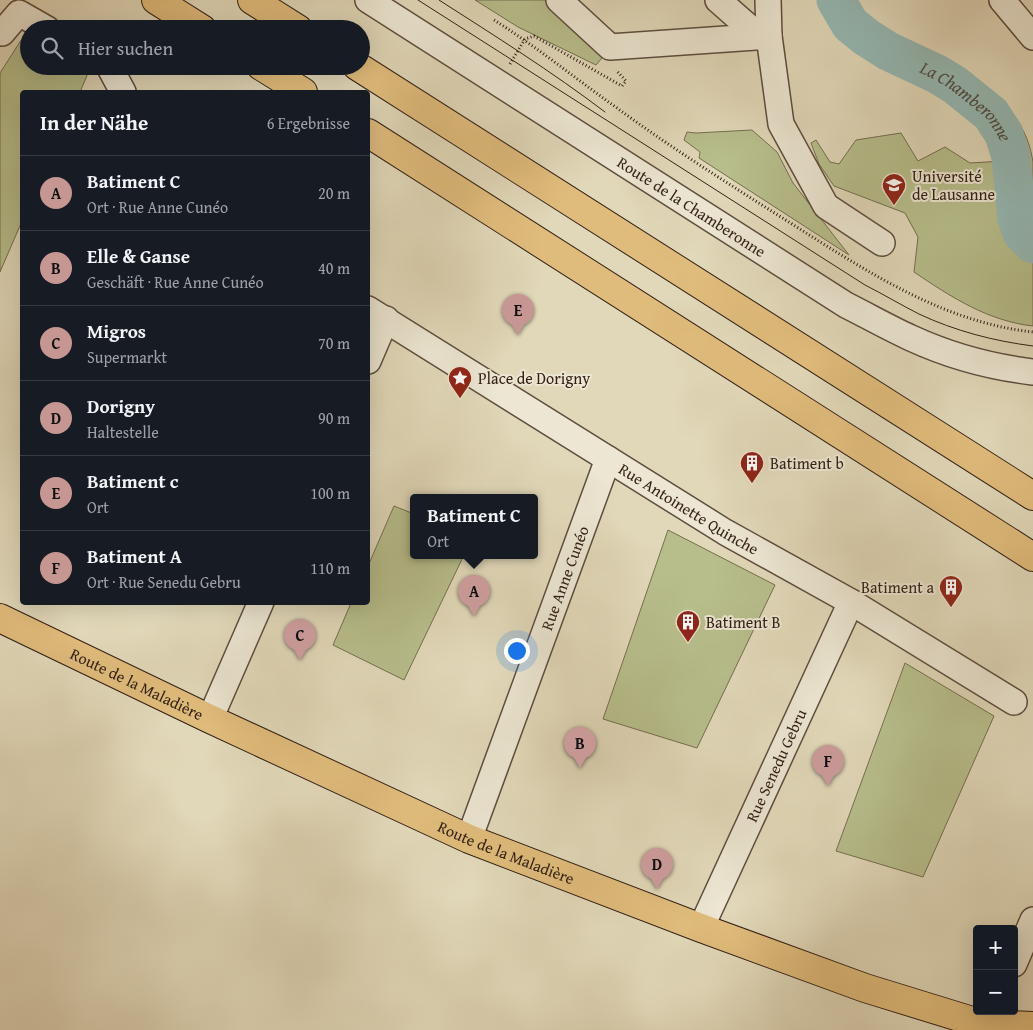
<!DOCTYPE html>
<html lang="de">
<head>
<meta charset="utf-8">
<style>
	:root { --surface:#171b24; --page:#20242c; --text:#f1f3f6; --muted:#9ea1a6; --line:#363941; --accent:#c59692 }
	body { margin:0; font-family:"Gentium Book Plus",serif; background:var(--page); color:var(--text) }
	.controls { position:absolute; right:15px; bottom:15px; display:grid; overflow:hidden; border-radius:5px; box-shadow:0 5px 20px #0002 }
	.controls button { width:45px; height:45px; display:grid; place-items:center; padding:0; border:0; border-bottom:1px solid var(--line); background:var(--surface); color:var(--text); font:25px sans-serif }
	.you { position:absolute; left:516px; top:650px; width:18px; height:18px; margin:-12px; border:4px solid #fff; border-radius:50%; background:#1a73e8; box-shadow:0 0 0 8px #1a73e833 }
	.badge { display:grid; place-items:center; width:32px; height:32px; border-radius:50%; background:var(--accent); color:#111; font-size:16px; font-weight:700 }
	.pin { position:absolute; translate:-50% -41px; filter:drop-shadow(0 1px 2px #0008) }
	.pin::after { content:''; position:absolute; top:26px; width:18px; height:15px; background:inherit; clip-path:polygon(0 0,100% 0,50% 100%) }
	.popup { position:absolute; left:410px; top:494px; width:128px; height:65px; box-sizing:border-box; display:grid; place-content:center; border-radius:5px; background:var(--surface); filter:drop-shadow(0 1px 4px #0005); font-size:16px; white-space:nowrap; color:var(--muted) }
	.popup b { font-size:19px; color:var(--text) }
	.popup::after { content:''; position:absolute; left:50%; top:100%; margin-left:-10px; border:10px solid transparent; border-top-color:var(--surface) }
	.list { margin:0; padding:0; list-style:none }
	h2 { display:flex; justify-content:space-between; align-items:center; height:65px; margin:0; padding:0 20px; font-size:21px }
	h2 small { font-size:16px; font-weight:400; color:var(--muted) }
	.list li { display:grid; grid-template-columns:32px 1fr auto; gap:15px; align-items:center; box-sizing:border-box; height:75px; padding:0 20px; border-top:1px solid var(--line) }
	.list b { display:block; font-size:19px; white-space:nowrap }
	.list p { margin:0; font-size:16px; white-space:nowrap; color:var(--muted) }
	.list em { font-size:16px; font-style:normal; color:var(--muted) }
	.icon { flex:none; width:28px; height:28px; fill:none; stroke:currentColor; stroke-width:2; stroke-linecap:round; stroke-linejoin:round }
	.map { position:relative; flex:none; width:1033px; height:1030px; overflow:hidden }
	.search { position:absolute; background:var(--surface); box-shadow:0 5px 20px #0002; left:20px; top:20px; width:350px; height:55px; display:flex; align-items:center; gap:12px; box-sizing:border-box; padding:0 18px; border-radius:28px; color:var(--muted); font-size:19px }
	.panel { position:absolute; background:var(--surface); box-shadow:0 5px 20px #0002; left:20px; top:90px; width:350px; height:515px; border-radius:5px }
	.map>svg:first-child { display:block }
	.green { fill:#b7be8c; stroke:#746e50 }
	.lines { fill:none; stroke-linecap:round; stroke-linejoin:round }
	.river { stroke:#95b9b4; stroke-width:39 }
	.minor-casing { stroke:#5d4d3e; stroke-width:28 }
	.major-casing { stroke:#311f15; stroke-width:30 }
	.highway-casing { stroke:#311f15; stroke-width:30 }
	.path { stroke:#311f15; stroke-width:3; stroke-dasharray:1 2.5; stroke-linecap:butt }
	.minor { stroke:#ece6d2; stroke-width:25 }
	.major { stroke:#e0bc7c; stroke-width:28 }
	.highway { stroke:#e0bc7c; stroke-width:28 }
	.tram { stroke:#311f15; stroke-width:1 }
	.labels { text-anchor:middle; stroke-width:4; stroke-linejoin:round; paint-order:stroke }
	.poi-label { font-size:16px; fill:#311f15; stroke:#ece6d2; text-anchor:start }
	.street-label { font-size:16px; fill:#311f15; stroke:#ece6d2 }
	.water-label { font-size:18px; font-style:italic; fill:#4f4d45; stroke:#ece6d2 }
</style>
</head>
<body>
<div class="map">
<svg width="1033" height="1030" viewBox="0 0 1033 1030">
	<rect width="100%" height="100%" fill="#e1d8b9"/>
	<filter id="stains"><feTurbulence type="fractalNoise" baseFrequency=".004" numOctaves="4"/><feColorMatrix values="0 0 0 0 .2 0 0 0 0 .09 0 0 0 0 .02 0 0 0 .5 -.17"/></filter>
	<radialGradient id="worn" r=".72"><stop offset=".6" stop-color="#630" stop-opacity="0"/><stop offset="1" stop-color="#630" stop-opacity=".3"/></radialGradient>
	<g class="green">
		<path d="M475,0H550L592,39V48L602,58L596,65L518,27Z"/>
		<path d="M34,20L29,29V66H91L80,92H22V221L0,272V73Z"/>
		<path d="M998,98C1018,120 1028,132 1033,162V326C988,321 951,297 914,272L918,237L905,213L834,186L819,164L811,143L816,140L830,162L839,164L856,140L901,133L918,161L945,147L970,163L1003,161L1020,156L1006,125L990,102Z"/>
		<path d="M752,130L777,152L793,183L849,255L699,158L700,152L684,140L687,132L696,133Z"/>
		<path d="M394,506L414,514V555H464L404,680L333,645L351,603L368,602V566Z"/>
		<path d="M668,530L775,585L697,748L603,719Z"/>
		<path d="M905,663L994,716L923,877L836,851Z"/>
	</g>
	<g class="lines">
		<path class="river" id="s1" d="M836,0L850,24L866,37L888,51L937,74L955,85L991,114L1004,134L1011,157L1017,218L1022,233L1033,244"/>
		<g class="minor-casing">
			<g id="minor">
				<path id="s2" d="M368,0L846,305C868,316 889,328 911,338C950,356 991,367 1033,372"/>
				<path d="M559,0L610,47L769,36"/>
				<path d="M718,0L760,37"/>
				<path d="M768,0L769,36L781,124L826,206L882,243"/>
				<path d="M1002,0L1033,37"/>
				<path d="M2,33L19,13L47,29"/>
				<path d="M109,66L123,92"/>
				<path id="s3" d="M368,309L725,532L851,602L1014,702"/>
				<path d="M368,361L386,319"/>
				<path d="M210,719L261,602"/>
				<path id="s4" d="M469,839L608,459"/>
				<path id="s5" d="M701,928L851,602"/>
				<path d="M1014,964L1033,920"/>
			</g>
		</g>
		<g class="major-casing">
			<g id="major">
				<path id="s6" d="M0,618L210,719L469,839L701,928L865,988L982,1024L1033,1026"/>
			</g>
		</g>
		<g class="highway-casing">
			<g id="highway">
				<path d="M156,0L202,29"/>
				<path d="M252,0L298,29"/>
				<path d="M261,66L303,92"/>
				<path d="M357,66L1033,496"/>
				<path d="M368,133L1033,557"/>
			</g>
		</g>
		<g class="path">
			<path d="M494,20C537,47 576,79 617,108C677,152 740,191 803,231C874,276 948,323 1033,332"/>
			<path d="M510,64L525,39L534,36L622,86L626,81L616,70"/>
		</g>
		<use href="#minor" class="minor"/>
		<use href="#major" class="major"/>
		<use href="#highway" class="highway"/>
		<g class="tram">
			<path d="M418,0L865,285C883,294 901,305 919,314C955,331 994,341 1033,346"/>
			<path d="M439,0C495,36 551,71 605,112"/>
		</g>
	</g>
	<defs>
		<g id="university-pin" transform="scale(1.25)"><path d="M0 17L-7.5 6A9.5 9.5 0 1 1 7.5 6Z" fill="#8f2418" stroke="#ece6d2"/><path d="M0-5L7-2L0 1L-7-2ZM-4 1L0 2.5L4 1V4Q0 6-4 4Z" fill="#fff"/></g>
		<g id="sight-pin" transform="scale(1.25)"><path d="M0 17L-7.5 6A9.5 9.5 0 1 1 7.5 6Z" fill="#8f2418" stroke="#ece6d2"/><path d="M0-6L1.8-2.2L6-1.7L2.9 1.2L3.7 5.4L0 3.3L-3.7 5.4L-2.9 1.2L-6-1.7L-1.8-2.2Z" fill="#fff"/></g>
		<g id="building-pin" transform="scale(1.25)"><path d="M0 17L-7.5 6A9.5 9.5 0 1 1 7.5 6Z" fill="#8f2418" stroke="#ece6d2"/><path d="M-4-6H4V6H1V3H-1V6H-4ZM-2.5-4.3h1.7v1.8h-1.7ZM.8-4.3h1.7v1.8H.8ZM-2.5-1h1.7V.8h-1.7ZM.8-1h1.7V.8H.8Z" fill="#fff"/></g>
	</defs>
	<g fill-rule="evenodd">
		<use href="#university-pin" x="894" y="185"/>
		<use href="#sight-pin" x="460" y="378"/>
		<use href="#building-pin" x="752" y="463"/>
		<use href="#building-pin" x="951" y="587"/>
		<use href="#building-pin" x="688" y="622"/>
	</g>
	<g class="labels">
		<g class="poi-label">
			<text x="912" y="182">Université<tspan x="912" dy="18">de Lausanne</tspan></text>
			<text x="478" y="384">Place de Dorigny</text>
			<text x="770" y="469">Batiment b</text>
			<text x="934" y="593" text-anchor="end">Batiment a</text>
			<text x="706" y="628">Batiment B</text>
		</g>
		<g class="street-label">
			<text dy="6" stroke="none"><textPath href="#s2" startOffset="384">Route de la Chamberonne</textPath></text>
			<text dy="6" stroke="none"><textPath href="#s3" startOffset="378">Rue Antoinette Quinche</textPath></text>
			<text dy="6" stroke="none"><textPath href="#s4" startOffset="278">Rue Anne Cunéo</textPath></text>
			<text dy="6" stroke="none"><textPath href="#s6" startOffset="152">Route de la Maladière</textPath></text>
			<text dy="6" stroke="none"><textPath href="#s5" startOffset="179">Rue Senedu Gebru</textPath></text>
			<text dy="6" stroke="none"><textPath href="#s6" startOffset="558">Route de la Maladière</textPath></text>
		</g>
		<g class="water-label">
			<text dy="6" stroke="none"><textPath href="#s1" startOffset="169">La Chamberonne</textPath></text>
		</g>
	</g>
	<rect width="100%" height="100%" filter="url(#stains)"/>
	<rect width="100%" height="100%" fill="url(#worn)"/>
</svg>
<div class="controls">
<button>+</button>
<button>−</button>
</div>
<div class="you"></div>
<div class="pin badge" style="left:474px;top:616px">A</div>
<div class="popup"><b>Batiment C</b>Ort</div>
<div class="pin badge" style="left:580px;top:768px">B</div>
<div class="pin badge" style="left:300px;top:660px">C</div>
<div class="pin badge" style="left:657px;top:889px">D</div>
<div class="pin badge" style="left:518px;top:335px">E</div>
<div class="pin badge" style="left:828px;top:786px">F</div>
<div class="search"><svg class="icon" aria-label="search" viewBox="0 0 24 24"><circle cx="10" cy="10" r="6"/><path d="M15 15l6 6"/></svg>Hier suchen</div>
<section class="panel">
<h2>In der Nähe<small>6 Ergebnisse</small></h2>
<ul class="list">
<li><span class="badge">A</span><div><b>Batiment C</b><p>Ort · Rue Anne Cunéo</p></div><em>20 m</em></li>
<li><span class="badge">B</span><div><b>Elle &amp; Ganse</b><p>Geschäft · Rue Anne Cunéo</p></div><em>40 m</em></li>
<li><span class="badge">C</span><div><b>Migros</b><p>Supermarkt</p></div><em>70 m</em></li>
<li><span class="badge">D</span><div><b>Dorigny</b><p>Haltestelle</p></div><em>90 m</em></li>
<li><span class="badge">E</span><div><b>Batiment c</b><p>Ort</p></div><em>100 m</em></li>
<li><span class="badge">F</span><div><b>Batiment A</b><p>Ort · Rue Senedu Gebru</p></div><em>110 m</em></li>
</ul>
</section>
</div>
</body>
</html>
